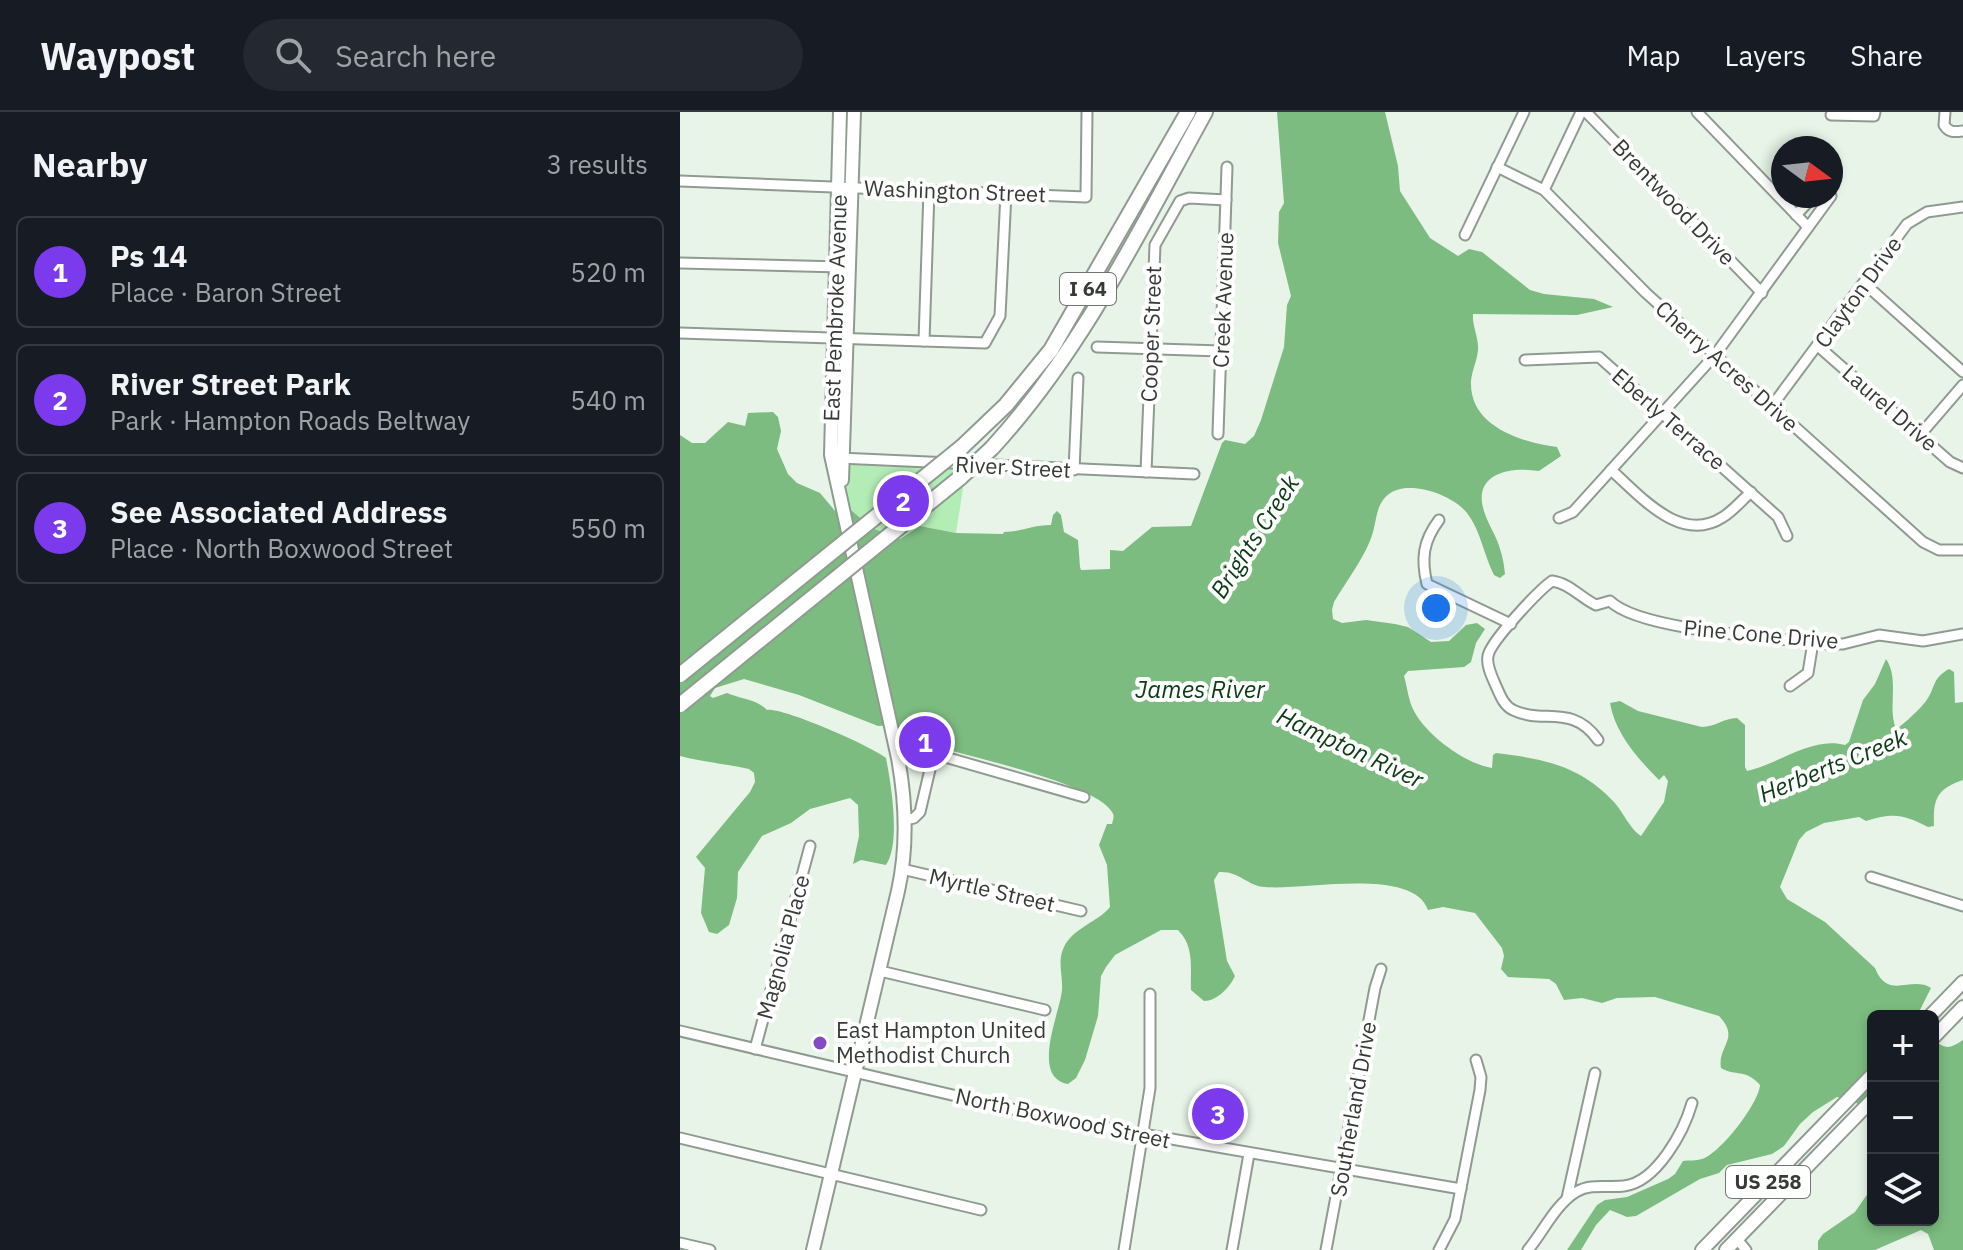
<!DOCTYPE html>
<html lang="en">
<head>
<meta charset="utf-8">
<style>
	:root { --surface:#171b24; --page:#242831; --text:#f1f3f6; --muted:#9ea1a6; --line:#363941; --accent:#7c3aed }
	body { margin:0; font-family:"IBM Plex Sans",sans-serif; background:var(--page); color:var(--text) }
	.controls { position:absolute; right:24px; bottom:24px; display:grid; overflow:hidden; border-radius:12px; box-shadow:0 4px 12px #0003 }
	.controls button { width:72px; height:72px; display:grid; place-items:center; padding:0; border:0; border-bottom:2px solid var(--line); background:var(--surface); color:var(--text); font:40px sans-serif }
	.compass { position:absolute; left:1091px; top:24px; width:72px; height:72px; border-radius:50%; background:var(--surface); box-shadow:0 4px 12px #0003; rotate:105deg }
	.you { position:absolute; left:756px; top:496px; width:28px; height:28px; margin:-20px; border:6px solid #fff; border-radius:50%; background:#1a73e8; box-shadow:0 0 0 12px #1a73e833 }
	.badge { display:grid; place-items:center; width:52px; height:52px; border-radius:50%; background:var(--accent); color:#fff; font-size:26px; font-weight:700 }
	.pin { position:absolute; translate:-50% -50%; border:4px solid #fff; box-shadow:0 2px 8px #0006 }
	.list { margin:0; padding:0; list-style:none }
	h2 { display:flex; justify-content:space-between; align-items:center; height:104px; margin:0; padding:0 32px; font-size:34px }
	h2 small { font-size:26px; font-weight:400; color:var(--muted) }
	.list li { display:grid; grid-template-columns:52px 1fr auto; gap:24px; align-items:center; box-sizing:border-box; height:112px; margin:0 16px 16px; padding:0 16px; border:2px solid var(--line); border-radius:12px }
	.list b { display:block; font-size:30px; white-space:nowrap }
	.list p { margin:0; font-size:26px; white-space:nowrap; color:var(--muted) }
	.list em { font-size:26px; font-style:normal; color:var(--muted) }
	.icon { flex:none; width:44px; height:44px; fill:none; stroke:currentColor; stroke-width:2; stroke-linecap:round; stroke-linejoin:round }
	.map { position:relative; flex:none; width:1283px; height:1138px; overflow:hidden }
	header { display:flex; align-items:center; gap:48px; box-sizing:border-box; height:112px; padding:0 40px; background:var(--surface); border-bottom:2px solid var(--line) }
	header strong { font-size:38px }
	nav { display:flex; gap:44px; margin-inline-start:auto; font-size:28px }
	.search { width:560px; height:72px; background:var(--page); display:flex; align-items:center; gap:20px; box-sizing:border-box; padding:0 28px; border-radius:44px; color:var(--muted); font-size:30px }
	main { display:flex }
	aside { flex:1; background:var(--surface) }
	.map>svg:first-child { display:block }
	.green { fill:#b3edb6 }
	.water { fill:#7cbc80 }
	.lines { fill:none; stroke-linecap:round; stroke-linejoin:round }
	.minor-casing { stroke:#8f9b90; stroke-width:13 }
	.major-casing { stroke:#8f9b90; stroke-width:16 }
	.highway-casing { stroke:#8f9b90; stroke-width:18 }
	.minor { stroke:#fff; stroke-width:9 }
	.major { stroke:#fff; stroke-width:12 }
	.highway { stroke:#fff; stroke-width:14 }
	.highway-bridge-casing { stroke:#8f9b90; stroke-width:18; stroke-linecap:butt }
	.highway-bridge { stroke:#fff; stroke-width:14 }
	.poi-dot { fill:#844bc2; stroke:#fff; stroke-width:3 }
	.labels { text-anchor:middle; stroke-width:8; stroke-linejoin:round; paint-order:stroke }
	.shield { fill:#fff; stroke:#727672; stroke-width:2 }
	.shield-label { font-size:20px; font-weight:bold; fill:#363b36 }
	.street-label { font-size:22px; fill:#363b36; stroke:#fff }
	.poi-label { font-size:22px; fill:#363b36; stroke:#fff; text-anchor:start }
	.water-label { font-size:24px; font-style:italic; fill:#0c3b14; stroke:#fff }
</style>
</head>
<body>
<header>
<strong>Waypost</strong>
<div class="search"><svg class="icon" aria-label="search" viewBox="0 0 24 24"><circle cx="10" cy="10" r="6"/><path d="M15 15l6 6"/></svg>Search here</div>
<nav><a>Map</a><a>Layers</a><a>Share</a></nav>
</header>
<main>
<aside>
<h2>Nearby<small>3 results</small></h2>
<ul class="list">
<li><span class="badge">1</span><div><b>Ps 14</b><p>Place · Baron Street</p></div><em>520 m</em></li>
<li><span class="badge">2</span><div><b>River Street Park</b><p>Park · Hampton Roads Beltway</p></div><em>540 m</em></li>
<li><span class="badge">3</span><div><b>See Associated Address</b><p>Place · North Boxwood Street</p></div><em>550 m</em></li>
</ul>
</aside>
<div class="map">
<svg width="1283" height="1138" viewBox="0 0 1283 1138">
	<rect width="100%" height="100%" fill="#e8f4e8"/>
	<path class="green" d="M160,346L287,351L276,421L240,414L220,427L198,419L167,397Z"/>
	<g class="water">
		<path d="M597,0H705L718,54L720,79L750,126L778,144L789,137L802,140L850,178L864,182L914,187L933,195L897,203L793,202C792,214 799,226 798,238C797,249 792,258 791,269C789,314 840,330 877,335L881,344L859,359C829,354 790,362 805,402C809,414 817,425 820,437C823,445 824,454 825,462L820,466L814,463C804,444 801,419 787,401C773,383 729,367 709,382C696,392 697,406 693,420C687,442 666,470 654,490L652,498L653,507L662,511L686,508L715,512L728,515L751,530L769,529L786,513L797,511L805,517L796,531L791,550L784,555L728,559L724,564C727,574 728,585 732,595C743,621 785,652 812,656L813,643L816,641C864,647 899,653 934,690C943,700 950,717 961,724L984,690L988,669L984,663L979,668C958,647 935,621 930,591L940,589L958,599L1022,615C1035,615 1044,606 1057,606L1065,613V655L1067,659C1099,652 1132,624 1165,633L1169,630L1183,588L1195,572L1206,547C1220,568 1207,595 1216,617C1222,614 1241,596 1246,589C1256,576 1251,567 1269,557L1274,560L1275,591L1283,590V668C1257,677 1253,686 1254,714L1248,715C1225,703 1214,700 1186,709L1179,705L1144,711L1126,720L1119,728L1100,775L1107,787L1145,810L1195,856C1208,889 1231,863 1251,876L1237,904H1193V1004L1175,990L1157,985L1133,1000L1120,1012L1104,1034L1092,1042L1047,1053L1039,1061L1020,1067L956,1104L947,1105L930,1098L916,1113L901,1138H887L917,1093L925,1088L947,1085L988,1067L995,1062L1003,1049C1009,1048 1016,1049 1022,1047C1040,1042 1079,991 1080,973C1065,956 1056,965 1041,956C1037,934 1061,927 1039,904L975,885L937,886L922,891L902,886L884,888L876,872L869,867L828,865L821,857L824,844L822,836L795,801L763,795L748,798C733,754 621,779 585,775C567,774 560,759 539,760L534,768L547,849L555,864C550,875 537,889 524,889L511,878C510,856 515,835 498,818H481L435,843L426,855L421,864L418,904L405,948L396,966L388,972C350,965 380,901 382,878C383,863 377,849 384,835C393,816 418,810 430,795L427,753L419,733L427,712H432C433,707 435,704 432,700C416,672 294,646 262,636L260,629L252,623L228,620L213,613L198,614L119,583L64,567L35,576L30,584L33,586L47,581C60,587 77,587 87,598C102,595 191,634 206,646C211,672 221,731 206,753L181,748L173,752L179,724L178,693L170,686L130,697L111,711L82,724L58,760L57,786L49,813L37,822L29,820L21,801L25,756L16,745L70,680L75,670L74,661L69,657C47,652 23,650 0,644V323L12,331H25L48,310L65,314L68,301L93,300L98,305L101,319L97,337L108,362L117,371L140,381L156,400L172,399L192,416L220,427L240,414L276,421L323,422L324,420C342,420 351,413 371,413L373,403L377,399L381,403L384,420L398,428L400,455L401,458L430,457V438L443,439L472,415L511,414L542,331L545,328L565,332L574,324L581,308L604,235L607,193L611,184L598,131L599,100L604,91Z"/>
		<path d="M1253,926C1264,938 1270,937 1283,928V1138H1254L1248,1122L1241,1118L1195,1138H1138V1129L1143,1122L1175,1100L1193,1074V1108H1253Z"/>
	</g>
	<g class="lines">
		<g class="minor-casing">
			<g id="minor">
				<path d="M906,0L1082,181"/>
				<path d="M1017,0L1128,115"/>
				<path d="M1265,0L1264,13C1269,21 1275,20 1283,19"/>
				<path d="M1151,3L1194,4L1195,0"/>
				<path d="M817,55L864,78L966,181L1243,430L1259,438H1283"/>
				<path d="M0,69L406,85L407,0"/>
				<path d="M864,78L901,0"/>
				<path d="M1116,103L1134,84"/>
				<path d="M785,123L844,0"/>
				<path d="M0,151L161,155"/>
				<path d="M1185,172L1283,260"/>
				<path d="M0,221L305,231L320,204L326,81"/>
				<path d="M244,229L249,79"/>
				<path d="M1138,234L1270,350L1283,356"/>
				<path d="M417,235L541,239"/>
				<path d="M845,248L919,245L1098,405L1107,424"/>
				<path d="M1092,294L1227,112L1247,100L1283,95"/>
				<path d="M538,322L547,55"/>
				<path d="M1240,323L1283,273"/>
				<path d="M159,346L514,362"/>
				<path d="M394,358L398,266"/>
				<path d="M931,358C960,383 1000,433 1043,405C1053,399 1062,388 1071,380"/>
				<path d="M466,360L475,133L500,89L509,86L546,88"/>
				<path d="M879,406L893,400L1035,243L1151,84"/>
				<path d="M759,408C743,429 741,447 747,472L831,512"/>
				<path d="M1110,574L1128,561L1133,530"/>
				<path d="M918,628C892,591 863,613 833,598C824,594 820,583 816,574C812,565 806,553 808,544C810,530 859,478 872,469C889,471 901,486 916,493L930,489C960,519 1100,526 1147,532H1163L1199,523L1243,529L1283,522"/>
				<path d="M225,708L234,706L240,700L252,649L258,643L404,685"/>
				<path d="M222,757L401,799"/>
				<path d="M1191,765L1283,794"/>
				<path d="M200,859L365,898"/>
				<path d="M0,919L370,1006L781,1077"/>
				<path d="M75,937L130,734"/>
				<path d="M0,1026L301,1098"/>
				<path d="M887,1086L915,961"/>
				<path d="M1057,1127L1066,1138"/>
				<path d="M0,1131L30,1138"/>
				<path d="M444,1138L470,976V882"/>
				<path d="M552,1138L569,1042"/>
				<path d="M646,1138L695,876L701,857"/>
				<path d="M759,1138L775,1107L800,978L801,965L796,948"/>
				<path d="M848,1138C863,1120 876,1092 896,1080C911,1071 927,1076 944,1074C977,1070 1004,1019 1012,991"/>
			</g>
		</g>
		<g class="major-casing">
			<g id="major">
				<path d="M162,368L174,0"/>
				<path d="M1250,904L1283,870"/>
				<path d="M1253,926L1283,895"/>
				<path d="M133,1138L218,779C228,734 226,690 218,646L151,343L160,0"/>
				<path d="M1022,1138L1193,962"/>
				<path d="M1046,1138L1193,987"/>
			</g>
		</g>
		<g class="highway-casing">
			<g id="highway">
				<path d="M282,335L326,293L371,238L508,0"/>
				<path d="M312,336C402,238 461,116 525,0"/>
			</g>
		</g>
		<use href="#minor" class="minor"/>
		<use href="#major" class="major"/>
		<use href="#highway" class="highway"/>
		<g class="highway-bridge-casing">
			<g id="highway-bridge">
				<path d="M0,563L282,335"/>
				<path d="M0,593L281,365L312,336"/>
			</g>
		</g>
		<use href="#highway-bridge" class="highway-bridge"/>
	</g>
	<circle class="poi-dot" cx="140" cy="931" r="8"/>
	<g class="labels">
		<g class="shield">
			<rect x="380" y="161" width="56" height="32" rx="6"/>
			<rect x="1046" y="1054" width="84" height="32" rx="6"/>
		</g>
		<g class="shield-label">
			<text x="408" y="184">I 64</text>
			<text x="1088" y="1077">US 258</text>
		</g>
		<g class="street-label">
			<text transform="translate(275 79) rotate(2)" y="8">Washington Street</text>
			<text transform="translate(994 90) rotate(46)" y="8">Brentwood Drive</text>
			<text transform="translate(1178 180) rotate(-54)" y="8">Clayton Drive</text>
			<text transform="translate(543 188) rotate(-88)" y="8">Creek Avenue</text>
			<text transform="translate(155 196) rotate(-88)" y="8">East Pembroke Avenue</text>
			<text transform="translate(471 222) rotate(-88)" y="8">Cooper Street</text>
			<text transform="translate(1047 254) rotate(42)" y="8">Cherry Acres Drive</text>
			<text transform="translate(1210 296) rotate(41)" y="8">Laurel Drive</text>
			<text transform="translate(989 307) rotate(41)" y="8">Eberly Terrace</text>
			<text transform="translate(333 355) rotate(3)" y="8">River Street</text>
			<text transform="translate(1081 522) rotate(5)" y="8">Pine Cone Drive</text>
			<text transform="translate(312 778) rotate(13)" y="8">Myrtle Street</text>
			<text transform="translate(103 835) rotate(-75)" y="8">Magnolia Place</text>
			<text transform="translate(673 997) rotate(-80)" y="8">Southerland Drive</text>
			<text transform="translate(383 1006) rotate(12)" y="8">North Boxwood Street</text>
		</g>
		<g class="poi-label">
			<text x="156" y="926">East Hampton United<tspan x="156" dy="25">Methodist Church</tspan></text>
		</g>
		<g class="water-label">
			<text transform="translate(575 425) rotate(-57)" y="8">Brights Creek</text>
			<text x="520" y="586">James River</text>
			<text transform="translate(670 636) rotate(25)" y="8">Hampton River</text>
			<text transform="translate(1153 654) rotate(-22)" y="8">Herberts Creek</text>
		</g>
	</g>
</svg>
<div class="controls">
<button>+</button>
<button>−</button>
<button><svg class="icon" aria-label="layers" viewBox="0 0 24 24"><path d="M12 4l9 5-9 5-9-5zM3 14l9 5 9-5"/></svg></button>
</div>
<svg class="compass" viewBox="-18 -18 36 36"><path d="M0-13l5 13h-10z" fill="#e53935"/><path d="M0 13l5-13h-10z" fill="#9ea1a6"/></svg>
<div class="you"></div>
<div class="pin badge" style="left:245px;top:630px">1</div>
<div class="pin badge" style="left:223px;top:389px">2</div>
<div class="pin badge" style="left:538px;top:1002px">3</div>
</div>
</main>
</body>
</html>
